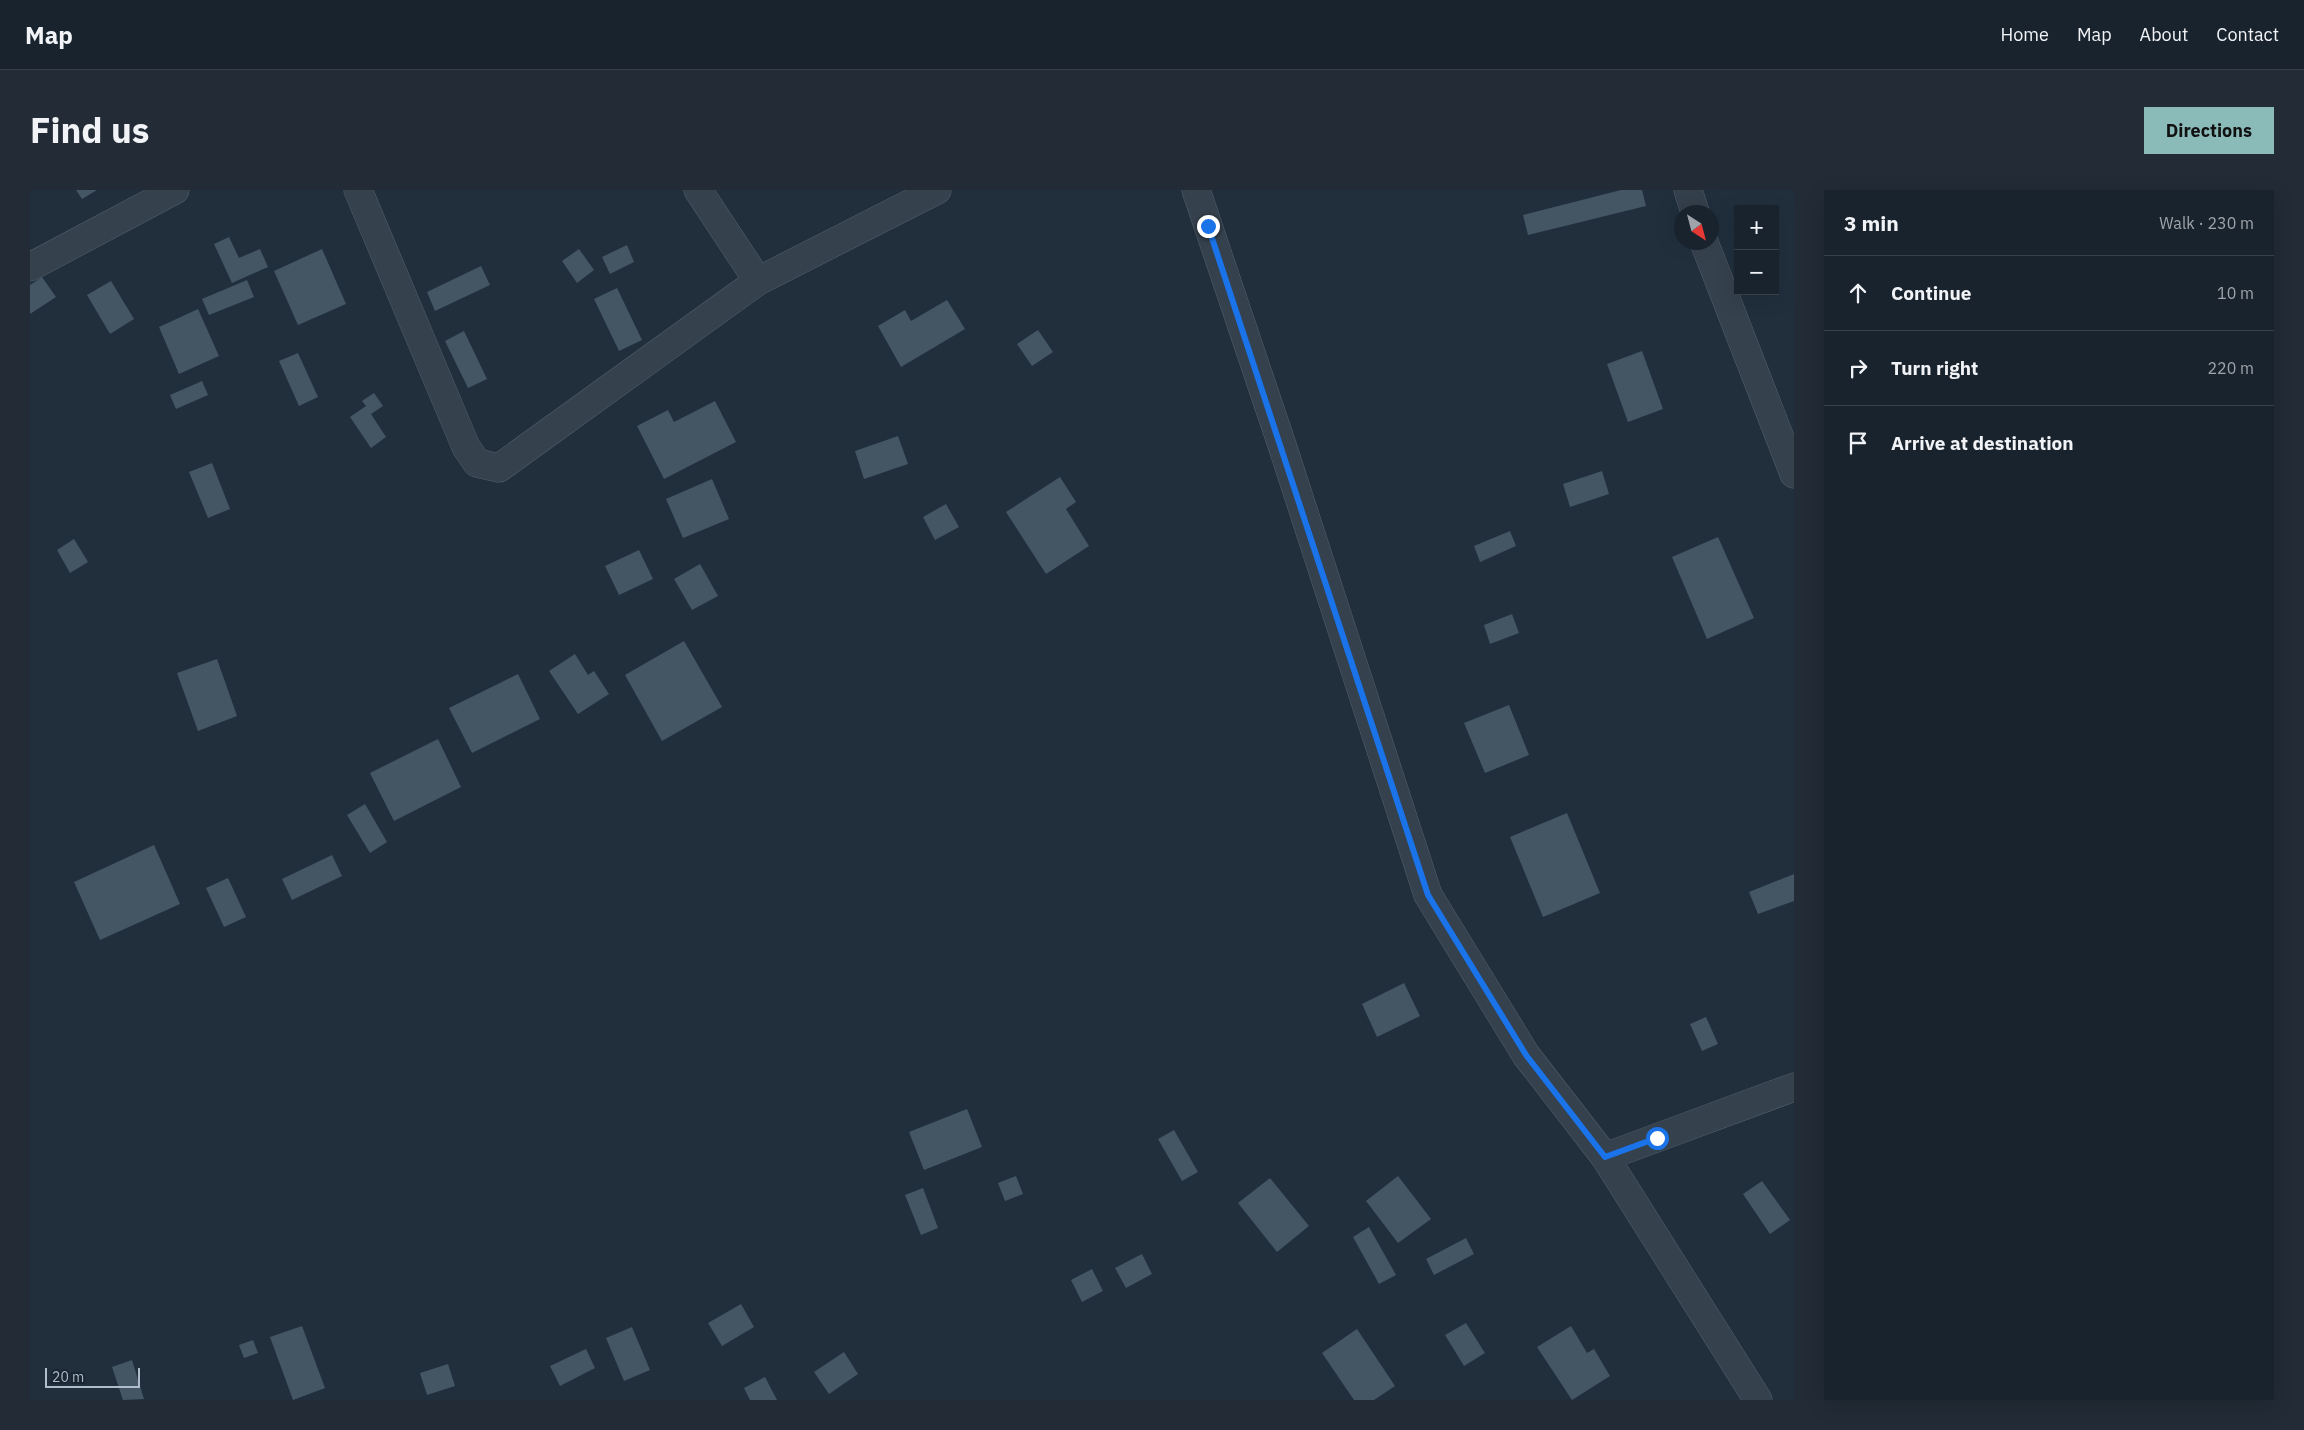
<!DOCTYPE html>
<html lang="en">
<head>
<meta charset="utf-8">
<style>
	:root { --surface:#19232e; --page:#222b36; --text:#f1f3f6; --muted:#9fa4aa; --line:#37404a; --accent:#8bbbb9 }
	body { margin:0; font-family:"IBM Plex Sans",sans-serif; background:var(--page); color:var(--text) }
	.controls { position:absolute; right:15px; top:15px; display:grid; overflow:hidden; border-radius:0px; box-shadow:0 5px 20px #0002 }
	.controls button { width:45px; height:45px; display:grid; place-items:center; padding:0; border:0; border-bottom:1px solid var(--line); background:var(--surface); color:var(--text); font:25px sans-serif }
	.compass { position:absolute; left:1644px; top:15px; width:45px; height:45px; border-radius:50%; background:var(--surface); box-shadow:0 5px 20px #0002; rotate:144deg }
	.scale { position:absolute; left:15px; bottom:12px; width:95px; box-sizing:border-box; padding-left:5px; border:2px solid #b0bcc9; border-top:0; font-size:14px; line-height:18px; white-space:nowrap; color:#b0bcc9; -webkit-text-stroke:4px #1a2631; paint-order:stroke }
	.stop { position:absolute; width:15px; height:15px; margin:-11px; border:4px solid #1a73e8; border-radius:50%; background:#fff }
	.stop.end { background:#1a73e8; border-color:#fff; box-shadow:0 1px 5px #0008 }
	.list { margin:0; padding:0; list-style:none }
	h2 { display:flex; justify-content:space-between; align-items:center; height:65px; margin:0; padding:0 20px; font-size:21px }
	h2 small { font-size:16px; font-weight:400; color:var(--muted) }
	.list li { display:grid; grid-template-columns:32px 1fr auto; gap:15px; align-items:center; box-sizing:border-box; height:75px; padding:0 20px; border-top:1px solid var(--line) }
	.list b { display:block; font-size:19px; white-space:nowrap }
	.list em { font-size:16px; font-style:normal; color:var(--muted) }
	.icon { flex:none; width:28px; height:28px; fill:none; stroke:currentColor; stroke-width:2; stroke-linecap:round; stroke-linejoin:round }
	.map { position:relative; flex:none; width:1764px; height:1210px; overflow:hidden; border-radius:0px }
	header { display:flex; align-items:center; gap:30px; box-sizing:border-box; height:70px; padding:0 25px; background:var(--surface); border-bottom:1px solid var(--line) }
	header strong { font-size:24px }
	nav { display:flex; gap:28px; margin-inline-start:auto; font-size:18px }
	.intro { display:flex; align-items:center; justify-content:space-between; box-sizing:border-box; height:120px; padding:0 30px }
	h1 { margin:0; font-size:35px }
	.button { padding:12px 22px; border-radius:0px; background:var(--accent); color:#111; font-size:18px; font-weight:700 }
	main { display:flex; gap:30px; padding:0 30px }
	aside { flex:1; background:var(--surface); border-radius:0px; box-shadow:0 5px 20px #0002 }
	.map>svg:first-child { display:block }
	.building { fill:#445564 }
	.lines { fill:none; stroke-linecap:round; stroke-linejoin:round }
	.street-casing { stroke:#535f6b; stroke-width:29 }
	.street { stroke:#35414d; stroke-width:28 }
	.route { stroke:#1a73e8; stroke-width:6 }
</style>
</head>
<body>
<header>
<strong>Map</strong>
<nav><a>Home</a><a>Map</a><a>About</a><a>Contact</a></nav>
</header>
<div class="intro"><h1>Find us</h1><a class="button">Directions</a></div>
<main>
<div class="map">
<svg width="1764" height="1210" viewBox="0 0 1764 1210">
	<rect width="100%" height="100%" fill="#212f3d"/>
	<g class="building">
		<path d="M46,0H67L52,9Z"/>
		<path d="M1591,0H1612L1616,16L1498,45L1493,25Z"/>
		<path d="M199,47L209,68L230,59L238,77L202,93L184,54Z"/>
		<path d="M597,55L604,72L580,84L572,67Z"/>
		<path d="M292,59L316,114L268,135L244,81Z"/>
		<path d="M549,59L564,80L547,93L532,71Z"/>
		<path d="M451,76L460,95L405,121L397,102Z"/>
		<path d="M12,87L26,107L0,124V95Z"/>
		<path d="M217,90L224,107L179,125L172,109Z"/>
		<path d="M81,91L104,129L80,144L57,105Z"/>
		<path d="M587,98L612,150L589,161L564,109Z"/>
		<path d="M917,110L935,139L871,177L848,136L875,120L881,131Z"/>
		<path d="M168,119L189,166L149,184L129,137Z"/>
		<path d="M1008,140L1023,162L1002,176L987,154Z"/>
		<path d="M434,141L457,189L438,198L415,151Z"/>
		<path d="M1612,161L1633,219L1598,232L1577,174Z"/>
		<path d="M268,163L288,207L269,216L249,171Z"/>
		<path d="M172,191L178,205L146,219L140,205Z"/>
		<path d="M344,203L353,216L341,224L356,247L341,258L320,227L336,216L332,211Z"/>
		<path d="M685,211L706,252L634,289L607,236L638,220L644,232Z"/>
		<path d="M868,246L878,274L834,289L825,261Z"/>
		<path d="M182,273L200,319L178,328L159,282Z"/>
		<path d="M1572,281L1579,304L1540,317L1533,294Z"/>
		<path d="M1030,287L1046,312L1036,319L1059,356L1016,384L976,322Z"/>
		<path d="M682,289L699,329L653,348L636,309Z"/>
		<path d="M916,314L929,337L905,350L893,327Z"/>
		<path d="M1480,341L1486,356L1450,372L1444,356Z"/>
		<path d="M1688,347L1724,428L1677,449L1642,367Z"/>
		<path d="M44,349L58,372L40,383L27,360Z"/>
		<path d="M609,360L623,389L589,405L575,376Z"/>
		<path d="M670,374L688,406L662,420L644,389Z"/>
		<path d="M1482,424L1489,443L1460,454L1454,435Z"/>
		<path d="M654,451L692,517L632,551L595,485Z"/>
		<path d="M545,464L558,485L564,481L579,504L548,524L519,481Z"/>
		<path d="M187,469L207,526L168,541L147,483Z"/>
		<path d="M488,484L510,529L442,563L419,518Z"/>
		<path d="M1479,515L1499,565L1455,583L1434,533Z"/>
		<path d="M408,549L431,597L364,631L340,583Z"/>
		<path d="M335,614L357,652L340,663L317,625Z"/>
		<path d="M1537,623L1570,703L1513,727L1480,647Z"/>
		<path d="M124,655L150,714L70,750L44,692Z"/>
		<path d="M302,665L312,686L262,710L252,689Z"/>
		<path d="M1764,684V711L1728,724L1719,702Z"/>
		<path d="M198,688L216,727L194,737L176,698Z"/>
		<path d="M1374,793L1390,826L1347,847L1332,814Z"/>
		<path d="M1676,827L1688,854L1672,861L1660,834Z"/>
		<path d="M937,919L952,957L894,980L879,942Z"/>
		<path d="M1144,940L1168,982L1152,991L1128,949Z"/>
		<path d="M986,986L993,1004L975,1011L968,993Z"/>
		<path d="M1368,986L1401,1029L1368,1053L1336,1011Z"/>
		<path d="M1240,988L1279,1036L1247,1062L1208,1013Z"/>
		<path d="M1732,991L1760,1030L1740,1044L1713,1004Z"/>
		<path d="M893,998L908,1038L891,1045L875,1005Z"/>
		<path d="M1339,1037L1366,1085L1349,1094L1323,1047Z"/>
		<path d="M1436,1048L1444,1064L1404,1085L1396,1069Z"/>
		<path d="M1112,1064L1122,1084L1096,1098L1085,1078Z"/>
		<path d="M1062,1079L1073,1101L1052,1112L1041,1090Z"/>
		<path d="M711,1114L724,1137L692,1156L678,1133Z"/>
		<path d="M1436,1133L1455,1163L1434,1176L1415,1145Z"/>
		<path d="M272,1136L295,1198L263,1210L240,1147Z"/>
		<path d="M1541,1136L1557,1163L1564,1159L1580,1186L1542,1210L1507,1157Z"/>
		<path d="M602,1137L620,1180L594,1191L576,1148Z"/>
		<path d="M1327,1139L1365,1196L1344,1210H1324L1292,1163Z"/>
		<path d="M223,1150L228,1163L214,1168L209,1155Z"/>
		<path d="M556,1159L565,1178L530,1196L520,1176Z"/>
		<path d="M814,1162L828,1184L799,1204L784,1182Z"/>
		<path d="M102,1170L114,1209L93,1210L82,1177Z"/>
		<path d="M418,1174L425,1196L397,1205L390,1183Z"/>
		<path d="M735,1187L747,1210H720L714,1198Z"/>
	</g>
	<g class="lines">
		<g class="street-casing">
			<g id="street">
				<path d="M328,0L436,257L447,273L469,278L728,91L907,0"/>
				<path d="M668,0L728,91"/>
				<path d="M1166,0L1251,252L1398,705L1496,865L1575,967L1728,1210"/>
				<path d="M1658,0L1665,22"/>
				<path d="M1674,52L1764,284"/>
				<path d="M0,77L145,0"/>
				<path d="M1575,967L1764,897"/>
			</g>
		</g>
		<use href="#street" class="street"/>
	</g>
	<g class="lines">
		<path class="route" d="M1178,36L1398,705L1496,865L1575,967L1627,948"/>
	</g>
</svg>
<div class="controls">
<button>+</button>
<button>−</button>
</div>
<svg class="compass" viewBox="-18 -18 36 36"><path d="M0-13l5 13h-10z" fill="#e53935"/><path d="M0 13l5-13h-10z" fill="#9fa4aa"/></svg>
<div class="scale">20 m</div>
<div class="stop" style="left:1627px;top:948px"></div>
<div class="stop end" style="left:1178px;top:36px"></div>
</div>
<aside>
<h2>3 min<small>Walk · 230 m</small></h2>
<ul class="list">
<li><svg class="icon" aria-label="ahead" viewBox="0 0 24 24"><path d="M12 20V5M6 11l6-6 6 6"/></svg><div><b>Continue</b></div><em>10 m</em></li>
<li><svg class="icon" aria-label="right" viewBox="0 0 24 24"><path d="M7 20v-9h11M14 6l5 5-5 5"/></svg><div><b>Turn right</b></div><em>220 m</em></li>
<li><svg class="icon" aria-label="arrive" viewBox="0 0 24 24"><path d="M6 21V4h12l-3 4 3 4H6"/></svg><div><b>Arrive at destination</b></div></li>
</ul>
</aside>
</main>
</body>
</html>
